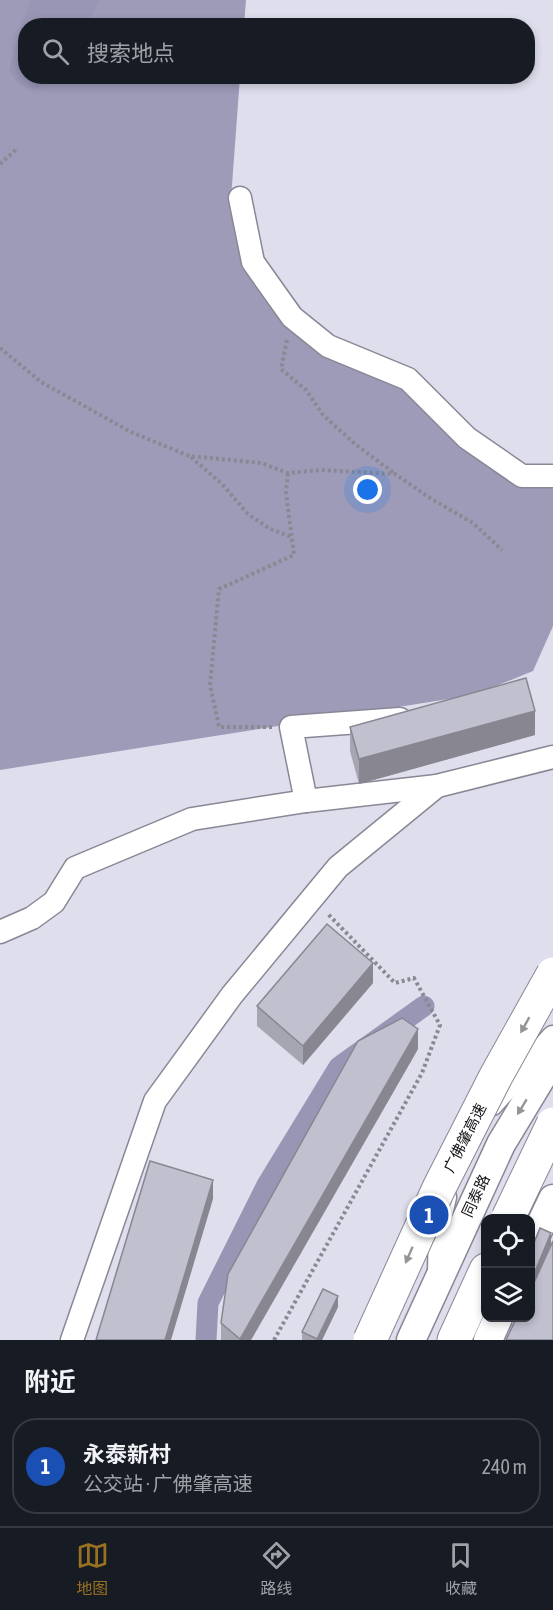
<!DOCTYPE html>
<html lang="zh">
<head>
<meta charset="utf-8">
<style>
	:root { --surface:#171b24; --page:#20242c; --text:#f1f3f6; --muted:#9ea1a6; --line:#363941; --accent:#9a711e }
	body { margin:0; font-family:"Asap Condensed","Noto Sans SC",sans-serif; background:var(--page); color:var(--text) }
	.controls { position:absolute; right:18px; bottom:18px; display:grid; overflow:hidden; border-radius:12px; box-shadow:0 3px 9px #0003 }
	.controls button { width:54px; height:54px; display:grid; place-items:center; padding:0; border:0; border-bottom:2px solid var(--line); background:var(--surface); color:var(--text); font:30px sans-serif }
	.you { position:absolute; left:368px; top:490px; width:21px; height:21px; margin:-15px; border:4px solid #fff; border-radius:50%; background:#1a73e8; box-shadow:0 0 0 9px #1a73e833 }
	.badge { display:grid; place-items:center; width:39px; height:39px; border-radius:50%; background:var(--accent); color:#fff; font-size:20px; font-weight:700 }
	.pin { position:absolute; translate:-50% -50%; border:3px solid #fff; box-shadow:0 2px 6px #0006 }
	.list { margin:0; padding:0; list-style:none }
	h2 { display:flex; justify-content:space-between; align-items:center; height:78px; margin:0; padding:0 24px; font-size:26px }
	h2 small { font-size:20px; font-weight:400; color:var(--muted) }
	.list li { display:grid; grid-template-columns:39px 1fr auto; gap:18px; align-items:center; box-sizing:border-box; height:96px; margin:0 12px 12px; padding:0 12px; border:2px solid var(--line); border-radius:24px }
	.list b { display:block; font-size:22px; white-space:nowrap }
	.list p { margin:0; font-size:20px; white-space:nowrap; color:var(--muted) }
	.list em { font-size:20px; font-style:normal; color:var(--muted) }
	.icon { flex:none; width:33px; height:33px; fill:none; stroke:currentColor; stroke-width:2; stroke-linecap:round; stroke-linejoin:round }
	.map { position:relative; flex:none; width:553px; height:1340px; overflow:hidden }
	.search { position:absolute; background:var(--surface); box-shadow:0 3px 9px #0003; left:18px; right:18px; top:18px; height:66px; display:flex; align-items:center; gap:15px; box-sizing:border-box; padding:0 21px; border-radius:24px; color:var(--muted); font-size:22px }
	.sheet { height:186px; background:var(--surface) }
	nav { display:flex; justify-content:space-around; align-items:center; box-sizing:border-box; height:84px; border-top:2px solid var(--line); background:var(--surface); font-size:16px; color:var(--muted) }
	nav a { display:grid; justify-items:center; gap:3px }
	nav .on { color:var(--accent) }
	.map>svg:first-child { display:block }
	.forest { fill:#9e9bb9 }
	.water { fill:#9996b5 }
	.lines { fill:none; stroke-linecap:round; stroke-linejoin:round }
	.canal { stroke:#9996b5; stroke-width:21 }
	.minor-casing { stroke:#888795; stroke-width:25 }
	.major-casing { stroke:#888795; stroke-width:31 }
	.highway-casing { stroke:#888795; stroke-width:35 }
	.path { stroke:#898893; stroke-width:4; stroke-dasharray:3 3; stroke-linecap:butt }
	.minor { stroke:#fff; stroke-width:22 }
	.major { stroke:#fff; stroke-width:28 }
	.highway { stroke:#fff; stroke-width:33 }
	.highway-bridge-casing { stroke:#888795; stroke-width:35; stroke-linecap:butt }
	.highway-bridge { stroke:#fff; stroke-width:33 }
	.wall { fill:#a6a5b2 }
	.shaded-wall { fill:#878691 }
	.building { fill:#c1c0cf; stroke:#878691; stroke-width:1.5 }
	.oneway { fill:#959597 }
	.labels { text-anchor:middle; stroke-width:5; stroke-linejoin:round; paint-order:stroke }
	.street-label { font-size:15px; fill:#131318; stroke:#fff }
</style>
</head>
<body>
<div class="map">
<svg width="553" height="1340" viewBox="0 0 553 1340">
	<rect width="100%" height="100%" fill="#dfdeed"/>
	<path class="forest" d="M0,0H246L244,25L26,26V76L240,77L230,212L315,327L553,483V626L533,671L474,695L0,770Z"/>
	<path class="water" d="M31,0H100L86,25L26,26V76L52,77L34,91L19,85L9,70L21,25Z"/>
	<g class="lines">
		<path class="canal" d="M206,1340L208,1303L267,1185L339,1067L424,1006"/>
		<g class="minor-casing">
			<g id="minor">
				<path d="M240,198L253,262L292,317L328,346L408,379L467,438L522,476H553"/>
				<path d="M306,801L291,727L400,719"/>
				<path d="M0,932L32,918L54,902L75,868L192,819L306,801L437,786L553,757"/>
				<path d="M492,1104L553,1037"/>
				<path d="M439,1275L440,1219L445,1197"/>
				<path d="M72,1340L155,1101L232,995L338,867L437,786"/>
			</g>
		</g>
		<g class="major-casing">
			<g id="major">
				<path d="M530,1247L553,1199"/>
				<path d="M411,1340L501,1144L553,1058"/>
				<path d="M488,1340L498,1318"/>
			</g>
		</g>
		<g class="highway-casing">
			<path id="highway" d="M454,1340L486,1270"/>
		</g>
		<g class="path">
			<path d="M0,164L18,148"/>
			<path d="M287,340L281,369L306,390L323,415L355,444L394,473"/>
			<path d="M0,348L41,382L131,432L189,456L261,463L288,473L322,470L395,474L430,498L473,523L502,550"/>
			<path d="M191,457L222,484L248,514L270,529L292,537"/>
			<path d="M272,727H219L210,685L219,589L294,555L286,493L288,473"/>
			<path d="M274,1340L422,1073L440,1025L414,978L395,983L327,913"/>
		</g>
		<use href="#minor" class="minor"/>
		<use href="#major" class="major"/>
		<use href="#highway" class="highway"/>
		<g class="highway-bridge-casing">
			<g id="highway-bridge">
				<path d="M508,1218L553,1124"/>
				<path d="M370,1340L439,1188L496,1076L553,974"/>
			</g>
		</g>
		<use href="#highway-bridge" class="highway-bridge"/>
	</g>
	<g class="wall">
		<path d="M350,727L535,735L359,784L350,751Z"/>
		<path d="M373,983L303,1065L257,1026V1006Z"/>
		<path d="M418,1049L251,1340H221V1323Z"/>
		<path d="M551,1244L533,1284L531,1283V1250Z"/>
		<path d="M338,1307L322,1340H302V1332Z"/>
	</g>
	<g class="shaded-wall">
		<path d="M535,711V735L359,784V759Z"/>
		<path d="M373,963V983L303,1065V1046Z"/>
		<path d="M418,1029V1049L251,1340H240Z"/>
		<path d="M213,1180V1199L171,1340H165Z"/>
		<path d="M551,1233V1244L534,1284V1274Z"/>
		<path d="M338,1296V1307L322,1340H317Z"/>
	</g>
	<g class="building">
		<path d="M526,678L535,711L359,759L350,727Z"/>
		<path d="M327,924L373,963L303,1046L257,1006Z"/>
		<path d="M402,1018L418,1029L240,1339L221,1323L228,1274L358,1041Z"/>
		<path d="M150,1161L213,1180L165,1340H96Z"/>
		<path d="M540,1228L551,1233L534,1274L531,1272V1250Z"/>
		<path d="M553,1241V1340H506L517,1317H531V1289Z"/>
		<path d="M323,1289L338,1296L317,1339L302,1332Z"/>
	</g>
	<defs><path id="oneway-solid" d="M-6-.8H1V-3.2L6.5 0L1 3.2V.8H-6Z" transform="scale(1.5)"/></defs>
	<g class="oneway">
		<use href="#oneway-solid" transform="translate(525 1025) rotate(119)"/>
		<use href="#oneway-solid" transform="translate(522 1107) rotate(121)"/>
		<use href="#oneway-solid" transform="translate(409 1255) rotate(114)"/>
	</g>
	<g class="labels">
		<g class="street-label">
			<text transform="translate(465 1138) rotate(-63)" y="5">广佛肇高速</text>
			<text transform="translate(476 1196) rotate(-65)" y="5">同泰路</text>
		</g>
	</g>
</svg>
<div class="controls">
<button><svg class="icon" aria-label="locate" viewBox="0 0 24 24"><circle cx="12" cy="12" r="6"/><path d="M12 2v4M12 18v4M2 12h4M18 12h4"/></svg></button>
<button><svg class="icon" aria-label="layers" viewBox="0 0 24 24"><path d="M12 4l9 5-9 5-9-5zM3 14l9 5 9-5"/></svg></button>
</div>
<div class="you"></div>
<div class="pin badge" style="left:429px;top:1215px;background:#1a4fb4">1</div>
<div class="search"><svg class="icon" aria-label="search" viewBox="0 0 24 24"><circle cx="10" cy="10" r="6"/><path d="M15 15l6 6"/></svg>搜索地点</div>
</div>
<section class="sheet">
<h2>附近<small></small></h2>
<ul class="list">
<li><span class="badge" style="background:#1a4fb4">1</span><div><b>永泰新村</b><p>公交站 · 广佛肇高速</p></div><em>240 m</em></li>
</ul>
</section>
<nav>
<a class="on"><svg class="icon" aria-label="map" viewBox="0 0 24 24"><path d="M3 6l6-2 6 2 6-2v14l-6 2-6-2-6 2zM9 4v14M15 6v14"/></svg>地图</a>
<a><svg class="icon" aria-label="directions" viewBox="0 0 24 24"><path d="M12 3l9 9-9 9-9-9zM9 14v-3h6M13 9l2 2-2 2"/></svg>路线</a>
<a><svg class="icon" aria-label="saved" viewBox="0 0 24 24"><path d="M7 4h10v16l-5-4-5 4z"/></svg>收藏</a>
</nav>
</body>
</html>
